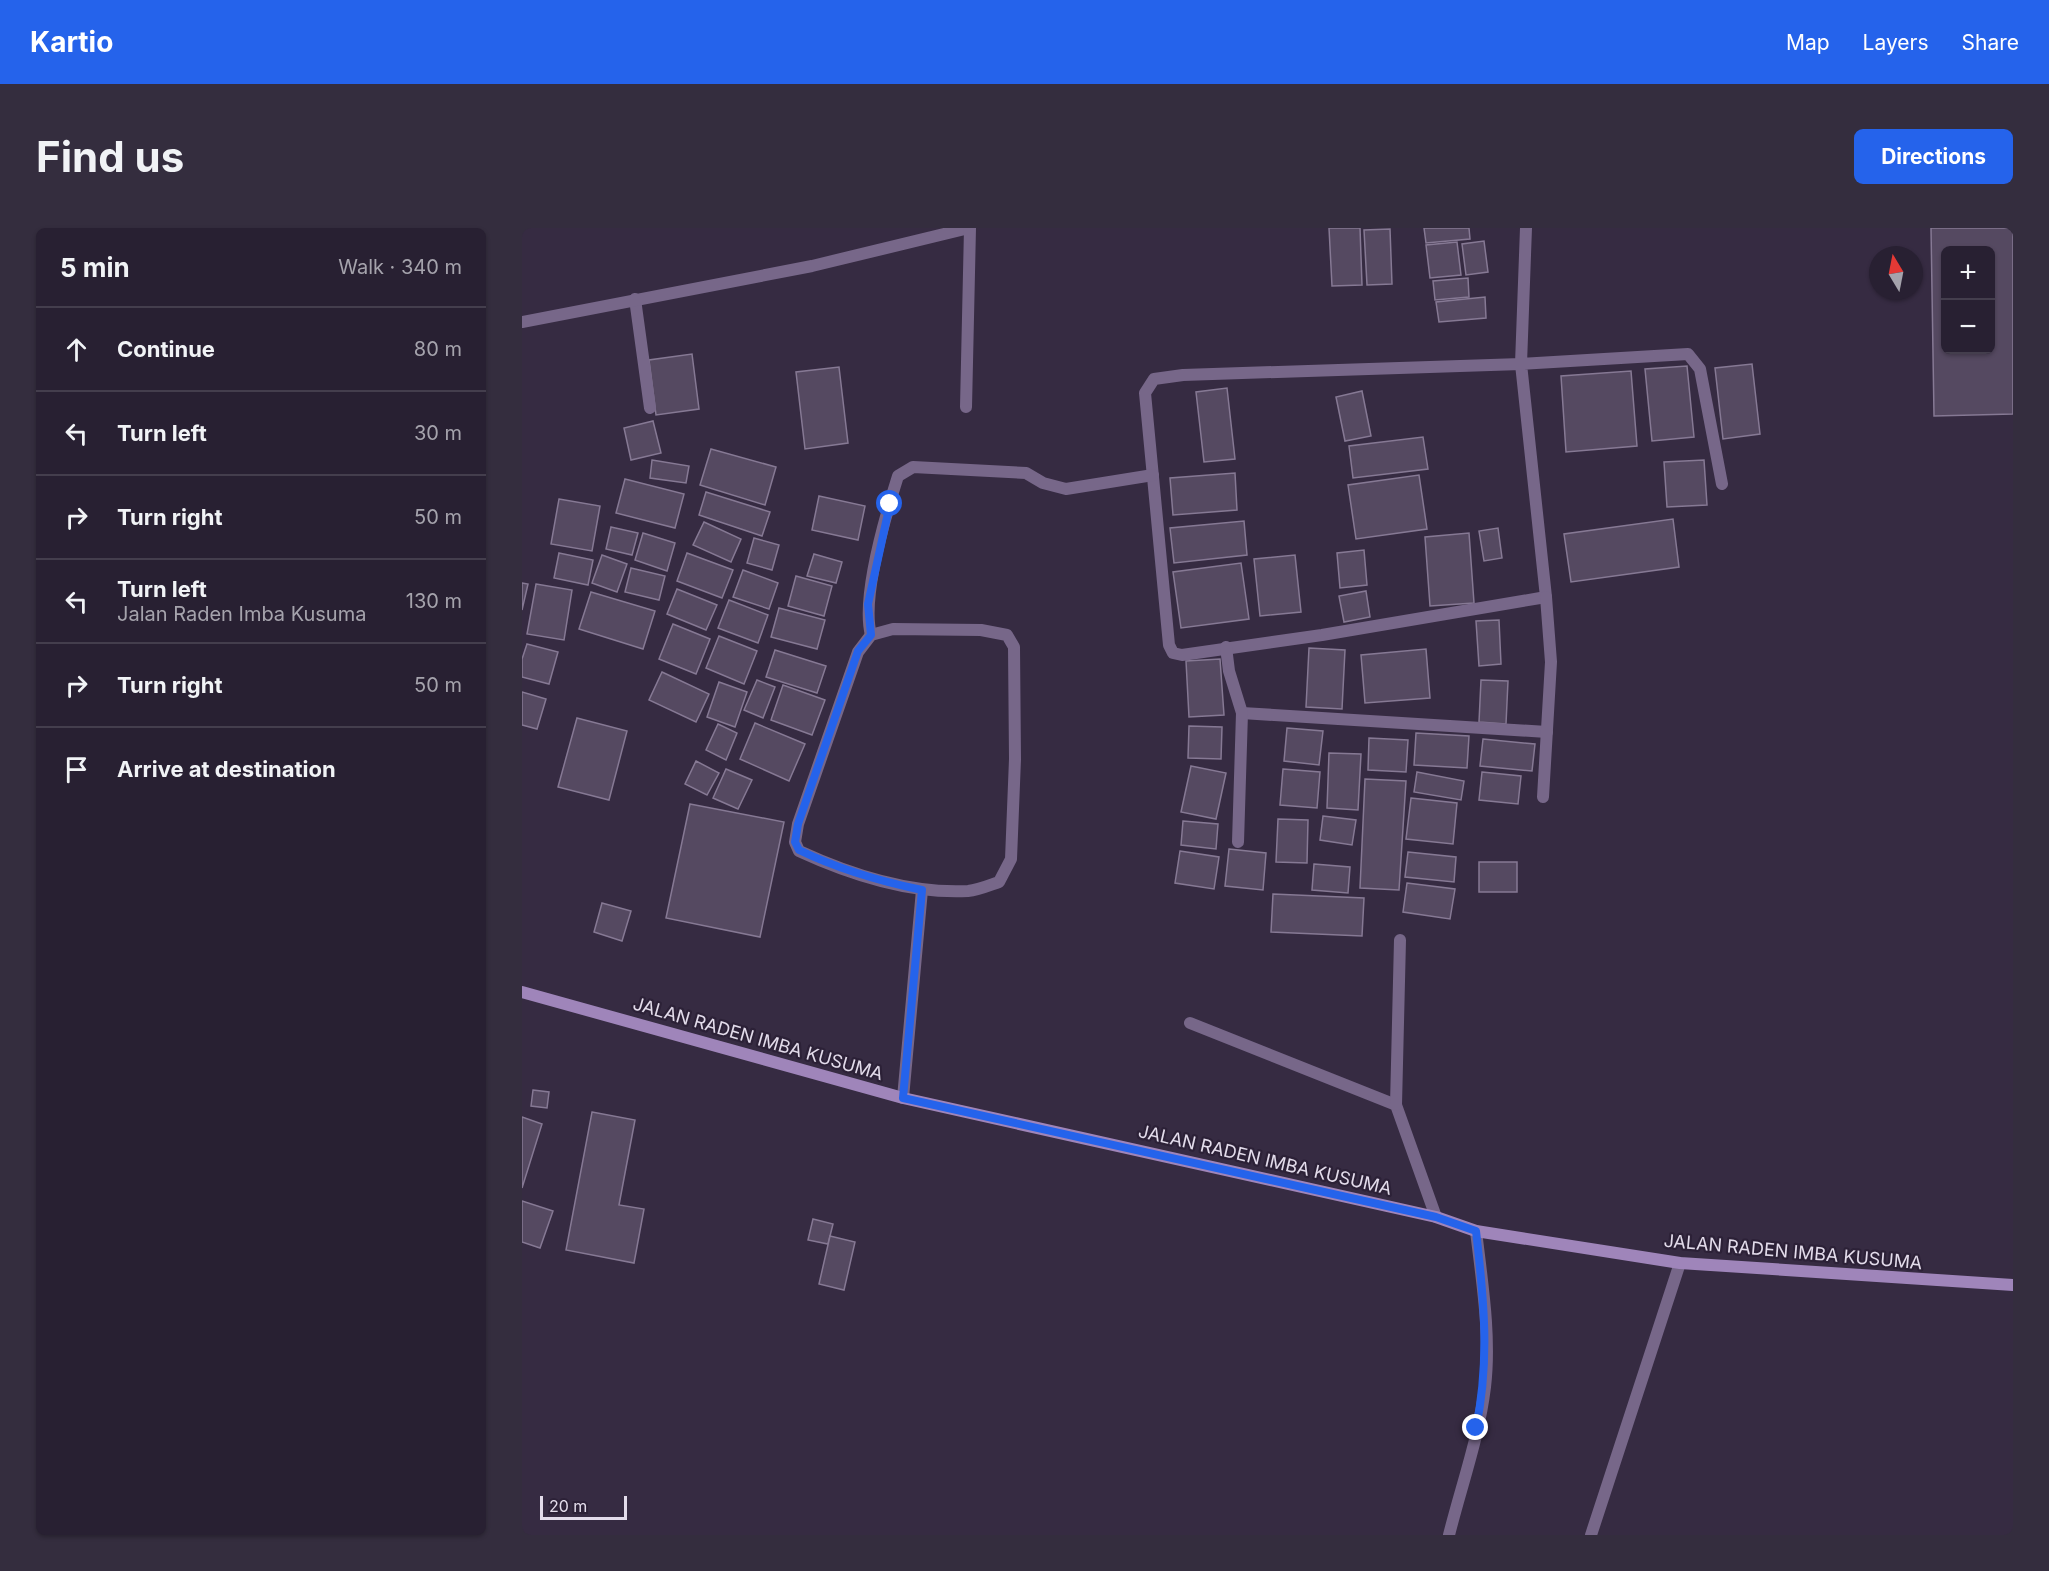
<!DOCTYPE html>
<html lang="en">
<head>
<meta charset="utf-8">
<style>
	:root { --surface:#282032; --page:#342d3e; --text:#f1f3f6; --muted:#a5a3ac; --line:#443e4d; --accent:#2563eb }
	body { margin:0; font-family:Inter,sans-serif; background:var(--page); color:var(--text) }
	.controls { position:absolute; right:18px; top:18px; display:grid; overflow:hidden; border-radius:9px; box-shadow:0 2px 4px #0004 }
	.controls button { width:54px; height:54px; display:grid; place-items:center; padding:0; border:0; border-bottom:2px solid var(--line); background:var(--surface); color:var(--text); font:30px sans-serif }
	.compass { position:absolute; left:1347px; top:18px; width:54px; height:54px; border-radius:50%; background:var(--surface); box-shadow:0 2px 4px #0004; rotate:350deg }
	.scale { position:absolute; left:18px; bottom:15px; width:87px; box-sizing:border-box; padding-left:6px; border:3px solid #e3dceb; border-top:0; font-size:16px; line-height:21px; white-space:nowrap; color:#e3dceb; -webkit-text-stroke:4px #2c2137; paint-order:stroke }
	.stop { position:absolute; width:18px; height:18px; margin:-14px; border:4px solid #2563eb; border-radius:50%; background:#fff }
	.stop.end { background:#2563eb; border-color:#fff; box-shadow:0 2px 6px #0008 }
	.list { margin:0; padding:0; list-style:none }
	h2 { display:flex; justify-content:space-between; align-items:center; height:78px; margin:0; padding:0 24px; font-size:26px }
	h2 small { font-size:20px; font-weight:400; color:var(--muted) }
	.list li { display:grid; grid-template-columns:39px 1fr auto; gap:18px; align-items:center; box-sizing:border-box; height:84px; padding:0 24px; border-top:2px solid var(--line) }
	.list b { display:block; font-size:22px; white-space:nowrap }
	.list p { margin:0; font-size:20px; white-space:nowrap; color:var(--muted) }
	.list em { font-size:20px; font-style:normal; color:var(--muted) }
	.icon { flex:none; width:33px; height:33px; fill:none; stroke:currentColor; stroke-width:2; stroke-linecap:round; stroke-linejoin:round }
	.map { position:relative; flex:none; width:1491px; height:1307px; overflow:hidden; border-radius:9px }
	header { display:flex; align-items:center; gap:36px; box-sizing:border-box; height:84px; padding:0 30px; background:var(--accent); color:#fff }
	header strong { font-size:28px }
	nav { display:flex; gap:33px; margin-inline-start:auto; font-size:21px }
	.intro { display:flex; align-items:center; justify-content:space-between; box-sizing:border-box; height:144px; padding:0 36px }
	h1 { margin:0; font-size:42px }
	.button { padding:15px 27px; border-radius:9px; background:var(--accent); color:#fff; font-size:21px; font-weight:700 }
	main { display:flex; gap:36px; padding:0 36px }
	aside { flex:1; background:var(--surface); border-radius:9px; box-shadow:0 2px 4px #0004 }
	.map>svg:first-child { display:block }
	.building { fill:#554961; stroke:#867994; stroke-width:1.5; fill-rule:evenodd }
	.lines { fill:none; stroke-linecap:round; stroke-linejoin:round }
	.lane { stroke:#776789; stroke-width:12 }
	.street { stroke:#776789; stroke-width:12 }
	.secondary { stroke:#9f85ba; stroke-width:12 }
	.route { stroke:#2563eb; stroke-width:8 }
	.labels { text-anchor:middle; stroke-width:4.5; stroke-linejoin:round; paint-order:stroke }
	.street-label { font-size:18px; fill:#e3dceb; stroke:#2c2137 }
</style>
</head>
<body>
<header>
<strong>Kartio</strong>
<nav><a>Map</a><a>Layers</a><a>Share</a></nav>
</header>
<div class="intro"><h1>Find us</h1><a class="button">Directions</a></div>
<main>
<aside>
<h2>5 min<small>Walk · 340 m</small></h2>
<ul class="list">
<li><svg class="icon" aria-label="ahead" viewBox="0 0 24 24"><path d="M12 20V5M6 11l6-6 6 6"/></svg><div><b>Continue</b></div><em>80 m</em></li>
<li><svg class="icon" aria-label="left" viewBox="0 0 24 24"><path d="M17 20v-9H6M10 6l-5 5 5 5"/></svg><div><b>Turn left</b></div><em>30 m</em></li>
<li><svg class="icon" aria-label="right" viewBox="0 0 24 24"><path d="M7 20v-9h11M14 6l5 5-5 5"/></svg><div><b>Turn right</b></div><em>50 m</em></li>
<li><svg class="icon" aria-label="left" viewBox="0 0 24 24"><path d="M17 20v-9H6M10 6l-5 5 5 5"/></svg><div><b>Turn left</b><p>Jalan Raden Imba Kusuma</p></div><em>130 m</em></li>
<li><svg class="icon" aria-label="right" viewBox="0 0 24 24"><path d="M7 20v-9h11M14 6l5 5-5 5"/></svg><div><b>Turn right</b></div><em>50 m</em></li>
<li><svg class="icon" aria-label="arrive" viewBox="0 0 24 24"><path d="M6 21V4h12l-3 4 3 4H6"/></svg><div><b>Arrive at destination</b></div></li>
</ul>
</aside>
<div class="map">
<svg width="1491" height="1307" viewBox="0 0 1491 1307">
	<rect width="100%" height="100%" fill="#362b42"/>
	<g class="building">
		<path d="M807,0H838L840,57L810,58Z"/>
		<path d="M902,0H947L948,11L904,15Z"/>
		<path d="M1409,0H1491V186L1412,188ZM1424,22H1468V122H1424Z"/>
		<path d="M868,1L870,56L845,57L842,2Z"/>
		<path d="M962,13L966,44L944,47L940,16Z"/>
		<path d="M935,14L939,47L908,50L904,17Z"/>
		<path d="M946,50L947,69L913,72L911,53Z"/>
		<path d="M963,69L964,90L917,94L914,74Z"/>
		<path d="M170,126L177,181L134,187L127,132Z"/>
		<path d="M1230,136L1238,206L1201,211L1193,140Z"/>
		<path d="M1165,138L1172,209L1130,213L1123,141Z"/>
		<path d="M317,139L326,215L283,221L274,144Z"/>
		<path d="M1109,143L1115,218L1044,224L1039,148Z"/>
		<path d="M705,160L713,231L682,234L674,164Z"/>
		<path d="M840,163L849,208L823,213L814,169Z"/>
		<path d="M131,193L139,225L109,232L102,200Z"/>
		<path d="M901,209L906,241L831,250L827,218Z"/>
		<path d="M189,221L254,239L243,277L178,257Z"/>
		<path d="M130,232L167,238L164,255L128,250Z"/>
		<path d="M1182,232L1185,277L1145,279L1142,234Z"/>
		<path d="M713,245L715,282L651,287L648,250Z"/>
		<path d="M897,247L905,301L834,311L826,257Z"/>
		<path d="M103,251L162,266L153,300L94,285Z"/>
		<path d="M184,264L248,284L240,308L177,287Z"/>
		<path d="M297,268L343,278L336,312L290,302Z"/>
		<path d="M37,271L78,278L70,323L29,316Z"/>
		<path d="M1151,291L1157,339L1049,354L1042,306Z"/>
		<path d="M722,293L725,327L652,335L648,300Z"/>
		<path d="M182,294L219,311L209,334L171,317Z"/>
		<path d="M89,299L116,305L110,327L84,321Z"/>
		<path d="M976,300L980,330L962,333L957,303Z"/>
		<path d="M121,305L153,315L145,343L113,332Z"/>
		<path d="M947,305L952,375L908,378L903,309Z"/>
		<path d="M232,310L257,317L250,342L225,335Z"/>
		<path d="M842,322L845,357L818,360L815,325Z"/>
		<path d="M37,325L71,332L66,357L32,350Z"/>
		<path d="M165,325L211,342L200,370L155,353Z"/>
		<path d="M292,326L320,334L314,355L285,348Z"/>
		<path d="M80,327L105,336L95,364L70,355Z"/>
		<path d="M773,327L779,384L738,388L732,331Z"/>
		<path d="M719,335L727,391L659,400L651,344Z"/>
		<path d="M109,340L143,348L137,372L103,364Z"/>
		<path d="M221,342L256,355L247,381L211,369Z"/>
		<path d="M274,348L310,358L302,388L266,378Z"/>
		<path d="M0,355L6,356L0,382Z"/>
		<path d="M14,356L50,362L42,412L5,406Z"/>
		<path d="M155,361L195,377L184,402L145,386Z"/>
		<path d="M844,363L848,389L822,394L817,368Z"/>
		<path d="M69,364L133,383L121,421L57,401Z"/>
		<path d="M207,372L246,387L236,415L196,400Z"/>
		<path d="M257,380L303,392L295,421L249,409Z"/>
		<path d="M977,392L979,436L957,438L954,393Z"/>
		<path d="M151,396L188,411L174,446L137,431Z"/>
		<path d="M197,408L235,423L222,456L184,440Z"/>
		<path d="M5,416L36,424L27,456L0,449V431Z"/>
		<path d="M787,420L823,422L820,481L784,479Z"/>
		<path d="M904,421L908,470L843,475L839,427Z"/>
		<path d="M253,422L304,438L295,465L244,449Z"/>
		<path d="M698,431L702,487L667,489L664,433Z"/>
		<path d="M140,444L187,466L174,494L127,472Z"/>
		<path d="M235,452L253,459L241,490L222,482Z"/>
		<path d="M959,452L986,453L984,496L957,494Z"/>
		<path d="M197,454L225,464L213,499L185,489Z"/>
		<path d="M261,457L303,472L290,507L249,492Z"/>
		<path d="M0,464L24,471L15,501L0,497Z"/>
		<path d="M55,490L105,503L87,572L36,559Z"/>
		<path d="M233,495L283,516L267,553L218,531Z"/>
		<path d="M196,496L215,505L204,532L184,522Z"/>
		<path d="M667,498L700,499L699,531L666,530Z"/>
		<path d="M765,500L801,503L797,537L762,533Z"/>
		<path d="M894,505L947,508L945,540L892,537Z"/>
		<path d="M847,510L886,512L884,544L846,542Z"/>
		<path d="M961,511L1013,516L1010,543L958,538Z"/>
		<path d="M807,525L839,526L836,582L805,580Z"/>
		<path d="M174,533L197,545L185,567L163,556Z"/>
		<path d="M669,538L704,545L694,591L659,584Z"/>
		<path d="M204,541L230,552L216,581L191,570Z"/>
		<path d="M761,541L798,544L795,580L758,577Z"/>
		<path d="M895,544L942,553L939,572L892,564Z"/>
		<path d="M960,544L999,548L996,576L957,572Z"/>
		<path d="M843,551L884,553L877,662L838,660Z"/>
		<path d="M889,570L935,575L931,616L884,611Z"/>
		<path d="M168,576L262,594L238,709L144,690Z"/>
		<path d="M801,588L834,592L830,617L798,612Z"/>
		<path d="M756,591L786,592L785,635L754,634Z"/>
		<path d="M661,593L696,596L694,621L659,617Z"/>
		<path d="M707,621L744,625L741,662L703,658Z"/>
		<path d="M658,623L697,629L692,661L653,655Z"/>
		<path d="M886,624L934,629L932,654L883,649Z"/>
		<rect x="957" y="634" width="38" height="30"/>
		<path d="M792,636L828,639L826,665L790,662Z"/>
		<path d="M885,655L933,661L928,691L881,684Z"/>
		<path d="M751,666L842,670L840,708L749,704Z"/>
		<path d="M80,675L109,683L100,713L72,704Z"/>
		<path d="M11,862L27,864L25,880L9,878Z"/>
		<path d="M70,884L113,892L97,977L122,981L112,1035L44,1022Z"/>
		<path d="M0,889L20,896L0,960Z"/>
		<path d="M0,973L31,983L18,1020L0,1014Z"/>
		<path d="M291,991L311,996L306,1016L286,1012Z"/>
		<path d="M308,1008L333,1014L322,1062L297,1056Z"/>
	</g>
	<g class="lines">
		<g class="lane">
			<path d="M668,795L874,877L914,989"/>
			<path d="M874,877L878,712"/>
			<path d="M927,1307C939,1259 957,1209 963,1159C969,1108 960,1054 954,1003"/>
			<path d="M1069,1307L1158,1035"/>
		</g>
		<g class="street">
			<path d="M1004,0L999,136L1024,369L800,407L660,427L651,425L647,417L623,165L632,151L661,147L999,136L1166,126L1178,141L1200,256"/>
			<path d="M113,71L128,180"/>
			<path d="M0,94L290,38L447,0"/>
			<path d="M444,179L448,0"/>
			<path d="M371,401L459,402L485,407L492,419L493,531L489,631L477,654C468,657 457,662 446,663C388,666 329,647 277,623L273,614L276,596L336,424L349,407Z"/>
			<path d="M349,407C339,370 364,286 376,248L391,239L504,245L521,255L544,261L631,247"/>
			<path d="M704,419L707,443L720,485L1025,504"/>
			<path d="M1021,569L1029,434L1024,369"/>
			<path d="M716,614L720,485"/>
			<path d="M381,870L400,662"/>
		</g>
		<path class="secondary" d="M0,764L381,870L914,989L954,1003L1158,1035L1491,1057"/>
	</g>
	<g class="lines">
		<path class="route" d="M368,276L346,376L349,407L336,423L276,596L273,614L277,622C316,641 357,653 400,662L381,870L914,989L954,1003C962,1072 968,1132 954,1200"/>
	</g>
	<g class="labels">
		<g class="street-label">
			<text transform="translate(236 811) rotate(16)" y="6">JALAN RADEN IMBA KUSUMA</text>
			<text transform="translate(743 932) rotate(13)" y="6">JALAN RADEN IMBA KUSUMA</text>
			<text transform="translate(1271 1024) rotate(5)" y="6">JALAN RADEN IMBA KUSUMA</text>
		</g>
	</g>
</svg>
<div class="controls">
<button>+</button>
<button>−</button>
</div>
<svg class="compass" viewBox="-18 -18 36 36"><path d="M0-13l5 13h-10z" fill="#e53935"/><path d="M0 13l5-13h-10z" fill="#a5a3ac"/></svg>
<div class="scale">20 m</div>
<div class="stop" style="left:368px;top:276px"></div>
<div class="stop end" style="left:954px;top:1200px"></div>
</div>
</main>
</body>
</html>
